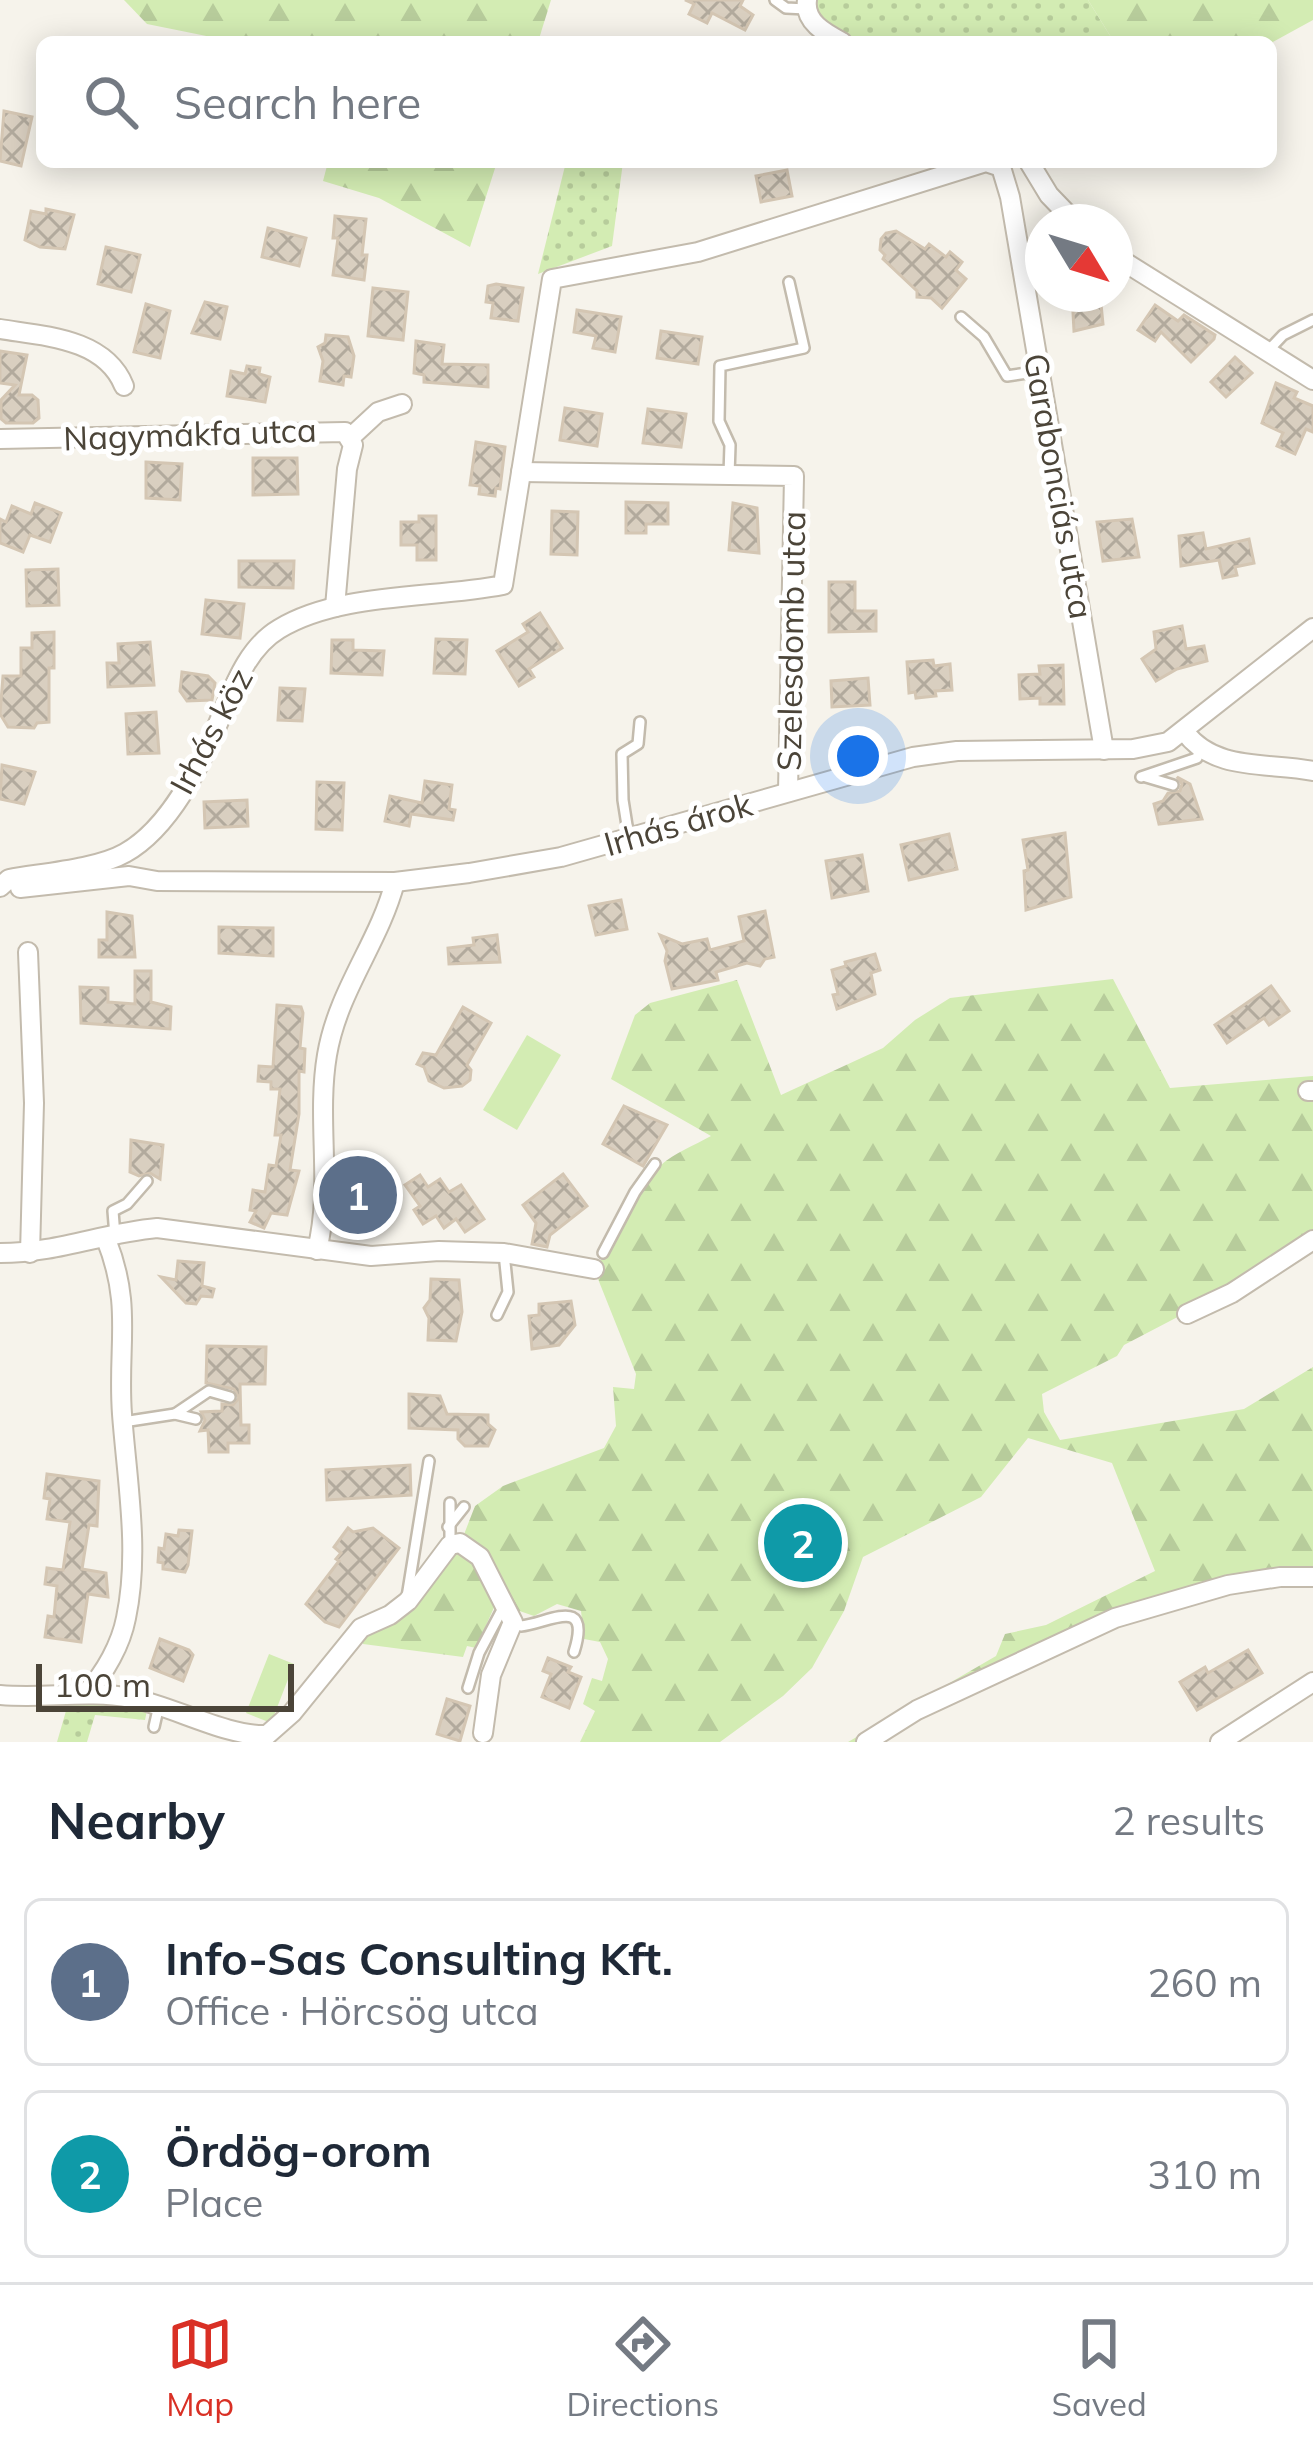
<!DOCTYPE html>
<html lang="en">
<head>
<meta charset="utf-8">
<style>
	:root { --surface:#fff; --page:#f2f2f3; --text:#1f2937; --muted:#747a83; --line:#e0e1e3; --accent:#d93025 }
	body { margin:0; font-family:Mulish,sans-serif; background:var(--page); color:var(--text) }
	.compass { position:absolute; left:1025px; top:204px; width:108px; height:108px; border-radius:50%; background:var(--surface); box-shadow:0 6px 30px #0003; rotate:128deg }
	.scale { position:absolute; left:36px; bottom:30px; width:258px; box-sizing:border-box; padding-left:12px; border:6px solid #4b4438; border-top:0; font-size:33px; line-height:42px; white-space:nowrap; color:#4b4438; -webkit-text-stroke:9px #fff; paint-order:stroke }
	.you { position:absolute; left:858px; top:756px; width:42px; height:42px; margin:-30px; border:9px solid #fff; border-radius:50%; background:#1a73e8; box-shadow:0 0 0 18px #1a73e833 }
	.badge { display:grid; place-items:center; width:78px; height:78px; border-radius:50%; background:var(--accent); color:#fff; font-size:39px; font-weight:700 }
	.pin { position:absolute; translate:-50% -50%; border:6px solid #fff; box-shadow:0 3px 12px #0006 }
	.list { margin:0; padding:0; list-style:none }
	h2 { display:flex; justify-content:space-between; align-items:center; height:156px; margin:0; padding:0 48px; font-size:51px }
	h2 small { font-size:39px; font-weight:400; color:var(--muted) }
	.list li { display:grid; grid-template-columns:78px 1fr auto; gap:36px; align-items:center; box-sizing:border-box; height:168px; margin:0 24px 24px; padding:0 24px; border:3px solid var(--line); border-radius:18px }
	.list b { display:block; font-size:45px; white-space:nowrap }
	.list p { margin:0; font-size:39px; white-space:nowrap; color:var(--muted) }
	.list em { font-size:39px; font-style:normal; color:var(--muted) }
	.icon { flex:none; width:66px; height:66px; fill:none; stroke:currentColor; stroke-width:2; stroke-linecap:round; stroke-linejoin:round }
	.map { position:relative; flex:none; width:1313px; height:1742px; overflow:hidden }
	.search { position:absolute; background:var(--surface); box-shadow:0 6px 30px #0003; left:36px; right:36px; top:36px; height:132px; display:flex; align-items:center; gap:30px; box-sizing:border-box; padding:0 42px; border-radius:18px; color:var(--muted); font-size:45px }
	.sheet { height:540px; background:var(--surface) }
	nav { display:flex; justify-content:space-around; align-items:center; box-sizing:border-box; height:168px; border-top:3px solid var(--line); background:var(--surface); font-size:33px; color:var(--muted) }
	nav a { display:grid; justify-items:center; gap:6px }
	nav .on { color:var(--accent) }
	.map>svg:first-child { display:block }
	.green { fill:url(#green-dots) }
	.forest { fill:url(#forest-firs) }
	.pitch { fill:#d3ecb3 }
	.building { fill:url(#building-cross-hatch); stroke:#d4c6b3; stroke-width:3 }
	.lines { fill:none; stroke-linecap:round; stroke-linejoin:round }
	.service-casing { stroke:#c3bbad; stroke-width:14 }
	.minor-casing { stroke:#c3bbad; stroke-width:22 }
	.service { stroke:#fff; stroke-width:9 }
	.minor { stroke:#fff; stroke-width:18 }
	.labels { text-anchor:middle; stroke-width:10; stroke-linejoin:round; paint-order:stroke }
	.street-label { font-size:33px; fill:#4b4438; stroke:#fff }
</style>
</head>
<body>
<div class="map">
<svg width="1313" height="1742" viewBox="0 0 1313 1742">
	<defs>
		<pattern id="green-dots" width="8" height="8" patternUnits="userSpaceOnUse" patternTransform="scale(3)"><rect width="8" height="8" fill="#d3ecb3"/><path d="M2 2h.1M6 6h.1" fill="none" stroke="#b7cc9b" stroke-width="1.8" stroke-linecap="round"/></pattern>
		<pattern id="forest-firs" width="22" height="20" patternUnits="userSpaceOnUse" patternTransform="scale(3)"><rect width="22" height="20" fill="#d3ecb3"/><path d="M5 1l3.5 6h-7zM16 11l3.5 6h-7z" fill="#b7cc9b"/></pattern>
		<pattern id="building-cross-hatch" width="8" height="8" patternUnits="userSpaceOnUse" patternTransform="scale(3)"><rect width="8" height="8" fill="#d9cfc0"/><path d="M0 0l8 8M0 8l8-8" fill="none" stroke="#b2aa9d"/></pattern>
	</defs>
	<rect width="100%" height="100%" fill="#f6f3eb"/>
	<g class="green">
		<path d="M807,0H1088L1114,42H842Z"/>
		<path d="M566,162H623L612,246L538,274Z"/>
		<path d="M1090,1327L1098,1346L1060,1376L1045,1335Z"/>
		<path d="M70,1697L148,1706L145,1720L95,1715L87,1742H57Z"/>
	</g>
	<g class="forest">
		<path d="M124,0H551L538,42H236L147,24Z"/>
		<path d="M1088,0H1313V20L1271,43L1114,42Z"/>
		<path d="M328,162H497L470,247L379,198L323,181Z"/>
		<path d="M1113,979L1170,1088L1313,1076V1231L1237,1286L1124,1345L1117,1356L1042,1394L1044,1412L1060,1440L1244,1409L1313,1367V1577L1162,1603L866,1742H848L996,1656L1005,1634L1046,1625L1155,1571L1112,1463L1028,1438L981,1497L863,1557L844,1611L812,1668L783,1696L720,1742H580L595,1711L583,1704L592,1678L602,1681L608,1659L600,1642L584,1639L581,1611L557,1604L534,1616L496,1603L476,1648L467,1646L463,1657L363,1644L361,1628L390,1615L463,1537L475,1506L503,1486L604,1448L616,1426L613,1387L634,1389L636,1374L594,1269C621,1239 630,1193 661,1165C674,1153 695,1145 711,1136L611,1079L635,1015L650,1003L737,980L781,1095L883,1048L915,1020L950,998Z"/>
	</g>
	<g class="pitch">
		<path d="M527,1035L561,1055L517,1130L483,1110Z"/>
		<path d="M269,1654L294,1664L271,1723L246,1713Z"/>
	</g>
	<g class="building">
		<path d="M685,0H743L740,6L753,15L745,30L712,13L707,23L689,14L694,4Z"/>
		<path d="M4,111L32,117L21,166L0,161Z"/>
		<path d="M787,170L792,196L761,202L756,176Z"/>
		<path d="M46,209L74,215L65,249L40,247L25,240L31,211L46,214Z"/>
		<path d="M335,216L366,219L362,255H367L364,280L333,275L338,238H333Z"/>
		<path d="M268,228L306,238L299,266L262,257Z"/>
		<path d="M896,231L925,249L929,244L946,257L950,252L962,262L956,270L966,279L942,308L931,298L917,297V291L883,259L885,255L880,250L881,239L886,233Z"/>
		<path d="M106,247L140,255L131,292L98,284Z"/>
		<path d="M496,284L523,288L518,321L491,318L493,303L486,302L488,286Z"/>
		<path d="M373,288L408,292L403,340L368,336Z"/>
		<path d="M1072,294H1100L1103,324L1074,331Z"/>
		<path d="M205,302L227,307L220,339L192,333Z"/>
		<path d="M146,304L170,311L160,358L134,352Z"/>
		<path d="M1155,305L1178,321L1184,315L1215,335L1214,339L1191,362L1161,332L1155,341L1138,330Z"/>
		<path d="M577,310L621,317L615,352L593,348L596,336L574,332Z"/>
		<path d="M661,331L702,337L698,364L657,358Z"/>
		<path d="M326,335L348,337L354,356L351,377L344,376L343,385L320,381L323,361L318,347L325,343Z"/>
		<path d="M416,341L444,345L442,364L488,365V387L424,382V375L414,373Z"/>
		<path d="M0,351L27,355L19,395H32L38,400L39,418L33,423H6L1,419V400L15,385L0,383Z"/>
		<path d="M1235,357L1252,373L1226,397L1211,382Z"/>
		<path d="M247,366L260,368L259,374L270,377L265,402L227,396L231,371L245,374Z"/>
		<path d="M1276,383L1297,392L1294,398L1313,406V432L1306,429L1295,454L1277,446L1283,433L1262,423Z"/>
		<path d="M565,408L602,414L597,446L560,440Z"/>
		<path d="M648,409L686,414L681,447L643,443Z"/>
		<path d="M476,442L505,447L500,489L496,488L495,496L479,494L480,486L470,485Z"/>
		<path d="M253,458H297L298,494L253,495Z"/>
		<path d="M146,462L182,464L180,500L146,498Z"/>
		<path d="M626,502L668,503V524H646V533H626Z"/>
		<path d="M35,503L61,513L50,542L30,535L23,552L0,543V519L6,522L12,506L31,514Z"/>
		<path d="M733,503L757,508L759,553L729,550Z"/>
		<path d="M552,511L578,512L577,555L551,554Z"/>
		<path d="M419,516H436V560H417V545H401V522H419Z"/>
		<path d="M1132,519L1139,557L1103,561L1097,522Z"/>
		<path d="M1203,533L1206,549L1249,539L1254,563L1235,567L1237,575L1223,578L1219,560L1181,566L1179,536Z"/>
		<path d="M239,561H294L293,588L239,587Z"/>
		<path d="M58,569L59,605L27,606L26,570Z"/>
		<path d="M829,582H855V611H876V631L829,632Z"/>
		<path d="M206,600L244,604L240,638L202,634Z"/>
		<path d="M540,613L562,648L529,669L534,677L519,686L497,651L528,632L523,624Z"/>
		<path d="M1182,626L1186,649L1204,646L1207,661L1177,669L1156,681L1142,659L1156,649L1154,632Z"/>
		<path d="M54,632V668H49V722L37,723L34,728L8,727L0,714L3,676H21V648H32V633Z"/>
		<path d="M436,639L467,640L465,674L434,673Z"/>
		<path d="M332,640H353V650L384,651L382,675L331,673Z"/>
		<path d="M150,642L154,685L108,687L107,663H119L118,644Z"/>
		<path d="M933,660L934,666L950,664L952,690L935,691L936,696L916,698L915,692L909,693L907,662Z"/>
		<path d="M1063,665L1064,704H1040V698L1020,699L1019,675L1040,674L1039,666Z"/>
		<path d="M182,672L208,676L215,683L212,700L187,701L180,691Z"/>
		<path d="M868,678L870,705L832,707L831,681Z"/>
		<path d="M280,688L305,689L302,721L278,720Z"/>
		<path d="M156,712L159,753L128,754L126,714Z"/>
		<path d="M2,765L35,772L24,804L0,799Z"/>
		<path d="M1177,777L1190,784L1202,819L1159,824L1154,804L1163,801L1168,793L1180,791L1182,784Z"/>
		<path d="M425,781L452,785L449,809L455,810L453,820L411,814L409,826L385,821L390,796L422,803Z"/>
		<path d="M317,782L344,783L342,830L316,829Z"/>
		<path d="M247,800L248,826L205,828L204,802Z"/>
		<path d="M1065,833L1071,897L1026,910L1024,871L1028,870L1023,840Z"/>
		<path d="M949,834L957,869L909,880L901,845Z"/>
		<path d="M862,855L868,891L832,898L826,861Z"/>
		<path d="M621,900L627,929L596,935L589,906Z"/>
		<path d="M765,911L774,957L765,959L760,966L747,963L716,972L718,980L672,989L665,961L667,951L660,935L682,944L707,939L710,950L744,941L739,917Z"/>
		<path d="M107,912L132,916L135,957H99V940H107Z"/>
		<path d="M219,927L273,928V956L219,953Z"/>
		<path d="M497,935L500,962L449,964L448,948L474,945L473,938Z"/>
		<path d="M875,954L880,970L871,973L875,994L837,1009L833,995L838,994L832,970L846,966L845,962Z"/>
		<path d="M135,971H151V1002L171,1007L170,1029L81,1023L80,987L108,988V1002L135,1004Z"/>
		<path d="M1271,986L1289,1011L1269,1025L1264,1018L1227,1043L1215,1025Z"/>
		<path d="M277,1005L301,1007L303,1013L300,1048L305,1049L304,1072L299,1071V1114L290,1170L299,1171L287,1215L271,1213L264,1228L250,1222L256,1211L250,1210L253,1190L265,1192L269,1165L276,1166L281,1135H275L280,1089H271V1082L258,1081L259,1066L273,1067Z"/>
		<path d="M463,1007L491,1023L467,1065L471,1070L470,1080L462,1086L444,1088L429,1081L424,1067L417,1064L423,1053L436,1055Z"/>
		<path d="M624,1106L667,1125L643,1166L603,1144Z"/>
		<path d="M131,1140L163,1145L160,1179L150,1173L139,1176L130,1172Z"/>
		<path d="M357,1154L384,1165L367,1207L350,1200L358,1181L348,1176Z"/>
		<path d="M563,1174L587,1206L550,1235L547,1247L532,1244L536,1223L523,1205Z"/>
		<path d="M420,1175L428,1187L440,1179L449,1192L461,1185L484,1219L465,1232L456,1219L444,1228L436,1216L423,1224L414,1210L420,1206L405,1185Z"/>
		<path d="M178,1261L204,1263L202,1286L214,1289L212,1297L201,1296L196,1304L186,1303L161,1277L176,1280Z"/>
		<path d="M431,1279L459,1280L462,1312L456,1341L428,1340L429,1318L424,1308L430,1300Z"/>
		<path d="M571,1301L575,1325L559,1345L532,1349L529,1316L539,1315V1304Z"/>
		<path d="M207,1346L266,1347L265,1384H240L241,1425H249V1443H228V1452H209L208,1430L200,1431L205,1420L201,1412L222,1411V1404L233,1405L239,1398L234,1389L206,1383Z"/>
		<path d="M409,1394L440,1396L447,1414L488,1415V1424L495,1430L488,1446H465L458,1439V1430L409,1428Z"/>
		<path d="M410,1465L411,1495L327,1500L326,1470Z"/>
		<path d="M47,1474L99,1481L97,1526L89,1525L82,1569L106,1573L108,1597L88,1594L81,1642L45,1637L48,1616L54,1617L57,1586L45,1584L47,1568L63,1570L70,1522L47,1519L50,1499L44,1498Z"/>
		<path d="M348,1528L353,1532L373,1528L399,1548L339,1627L325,1622L306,1604L339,1561L336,1559L341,1553L334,1547Z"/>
		<path d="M179,1530L192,1531L188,1565L185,1572L163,1569V1563L158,1562L159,1548L164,1549L166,1534L178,1536Z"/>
		<path d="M160,1639L189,1650L193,1655L183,1681L150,1668Z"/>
		<path d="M1248,1650L1262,1673L1197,1710L1180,1682L1205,1667L1208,1673Z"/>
		<path d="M548,1658L571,1667L568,1672L581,1677L569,1708L542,1697L551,1674L543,1671Z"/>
		<path d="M447,1699L470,1706L460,1741L437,1734Z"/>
	</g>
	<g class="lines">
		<g class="service-casing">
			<g id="service">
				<path d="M775,0L786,8L806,9"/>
				<path d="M961,317L984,337L1007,376L1040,371"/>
				<path d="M1267,352L1283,335L1313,320"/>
				<path d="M729,475L730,445L719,421L720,366L804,348L789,282"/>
				<path d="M1141,777L1197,758L1200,749"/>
				<path d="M1146,777L1173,785"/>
				<path d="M629,838L623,800L622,754L638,744L640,722"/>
				<path d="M115,1236L113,1211L127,1204L147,1181"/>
				<path d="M603,1253L635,1192L655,1164"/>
				<path d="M497,1315L508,1292L504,1253"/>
				<path d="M175,1414L209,1391L230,1397"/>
				<path d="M123,1422L175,1414L196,1419"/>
				<path d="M450,1503V1545"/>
				<path d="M448,1527L464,1507"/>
				<path d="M407,1597L429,1461"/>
				<path d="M513,1622L521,1626C549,1623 592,1594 574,1652"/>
				<path d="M468,1688L479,1653L504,1606"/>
				<path d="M154,1727L159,1705"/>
			</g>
		</g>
		<g class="minor-casing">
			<g id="minor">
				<path d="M807,0C804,22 825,33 842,42"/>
				<path d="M1029,162L1049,195L1075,222"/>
				<path d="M1115,256L1313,380"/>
				<path d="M0,329C43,336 105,338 124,386"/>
				<path d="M351,437L378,412L402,404"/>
				<path d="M0,439L345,432L353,445L347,469L335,607"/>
				<path d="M521,472L794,476L788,792"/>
				<path d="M1185,732C1214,772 1270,762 1313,771"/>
				<path d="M0,887L9,879C42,873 97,869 125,853C170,828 201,764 220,719C234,687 247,648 279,629C340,592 432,599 503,585L552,279L698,252L986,162L1001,167L1010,197L1104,750"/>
				<path d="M20,888L129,876L157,881L395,882L469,873L561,857L913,757L957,751L1133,749L1168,742L1313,628"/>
				<path d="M28,952L34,1103L30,1253"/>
				<path d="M1308,1091H1313"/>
				<path d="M317,1250C333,1187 316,1120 327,1055C338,990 379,943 395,882"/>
				<path d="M0,1253C58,1253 102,1233 157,1228L371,1256L439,1251L504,1253L594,1269"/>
				<path d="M1187,1314L1232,1293L1313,1240"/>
				<path d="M87,1692C105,1673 121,1644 126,1618C140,1552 127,1481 122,1414C117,1346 133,1306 106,1239"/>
				<path d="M0,1695C44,1699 87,1690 131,1698C173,1706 227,1737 267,1735L292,1713L361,1628L390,1615L408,1601L450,1545L460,1543L480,1557L513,1622L491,1675L483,1733"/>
				<path d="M866,1742L917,1710L1115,1618L1228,1585L1280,1577H1313"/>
				<path d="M1220,1742L1313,1682"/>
			</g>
		</g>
		<use href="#service" class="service"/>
		<use href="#minor" class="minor"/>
	</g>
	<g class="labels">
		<g class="street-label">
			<text transform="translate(190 434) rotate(-2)" y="12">Nagymákfa utca</text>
			<text transform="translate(1059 486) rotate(80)" y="12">Garabonciás utca</text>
			<text transform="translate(791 641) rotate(-89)" y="12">Szelesdomb utca</text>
			<text transform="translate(211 731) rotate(-62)" y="12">Irhás köz</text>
			<text transform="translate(678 824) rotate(-16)" y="12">Irhás árok</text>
		</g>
	</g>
</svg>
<svg class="compass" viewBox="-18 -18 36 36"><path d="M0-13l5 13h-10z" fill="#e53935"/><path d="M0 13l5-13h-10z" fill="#747a83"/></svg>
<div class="scale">100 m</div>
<div class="you"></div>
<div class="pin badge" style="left:358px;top:1195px;background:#5c6f8a">1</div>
<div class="pin badge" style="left:803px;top:1543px;background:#0f9aa8">2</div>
<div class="search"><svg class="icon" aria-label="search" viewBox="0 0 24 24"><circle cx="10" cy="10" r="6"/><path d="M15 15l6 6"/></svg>Search here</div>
</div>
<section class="sheet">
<h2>Nearby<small>2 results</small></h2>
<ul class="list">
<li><span class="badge" style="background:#5c6f8a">1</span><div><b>Info-Sas Consulting Kft.</b><p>Office · Hörcsög utca</p></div><em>260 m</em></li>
<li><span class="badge" style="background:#0f9aa8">2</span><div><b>Ördög-orom</b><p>Place</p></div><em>310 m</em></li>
</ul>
</section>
<nav>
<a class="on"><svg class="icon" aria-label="map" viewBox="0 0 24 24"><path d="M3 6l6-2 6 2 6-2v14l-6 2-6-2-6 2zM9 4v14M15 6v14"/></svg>Map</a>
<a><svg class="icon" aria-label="directions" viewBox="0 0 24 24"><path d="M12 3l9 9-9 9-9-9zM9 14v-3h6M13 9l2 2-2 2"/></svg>Directions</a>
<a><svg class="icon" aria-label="saved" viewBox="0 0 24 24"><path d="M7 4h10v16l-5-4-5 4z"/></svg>Saved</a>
</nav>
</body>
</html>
